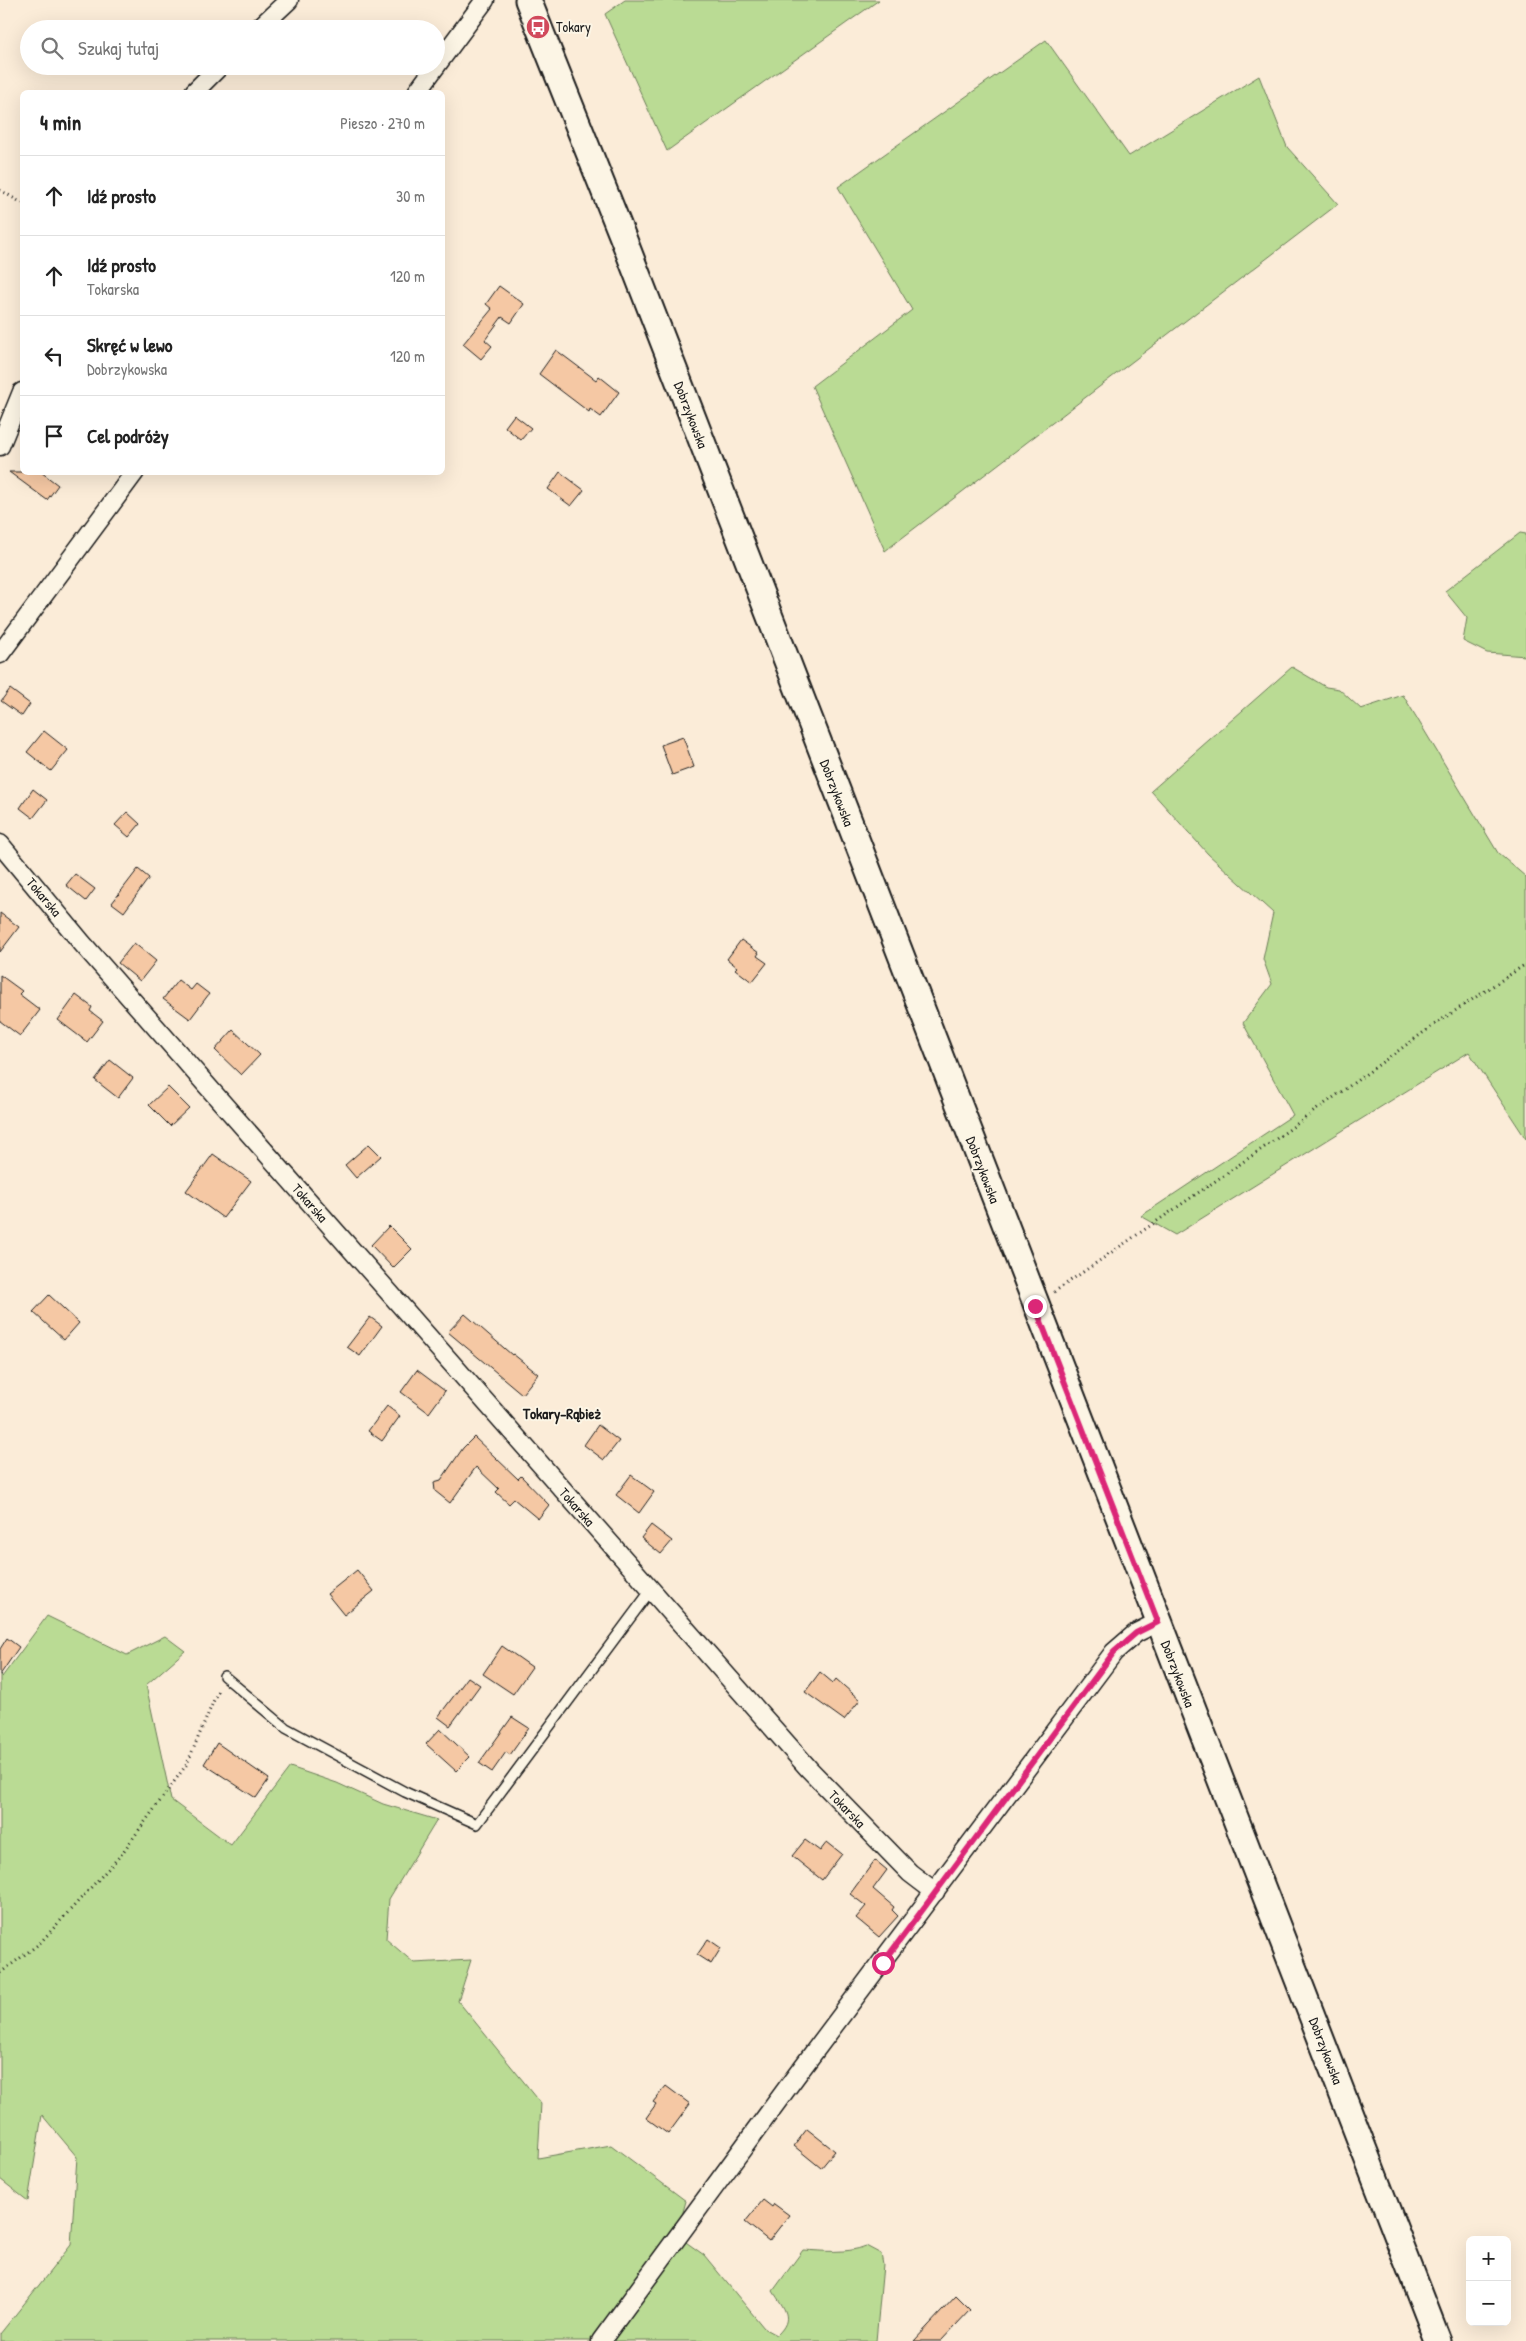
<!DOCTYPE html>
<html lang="pl">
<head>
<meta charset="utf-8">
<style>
	:root { --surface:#fff; --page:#f2f2f2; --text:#222; --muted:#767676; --line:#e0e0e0 }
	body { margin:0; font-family:"Patrick Hand",sans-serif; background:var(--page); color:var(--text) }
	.controls { position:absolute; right:15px; bottom:15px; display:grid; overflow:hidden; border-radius:8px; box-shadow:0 5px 20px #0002 }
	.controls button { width:45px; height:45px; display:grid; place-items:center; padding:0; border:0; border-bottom:1px solid var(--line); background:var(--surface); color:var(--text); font:25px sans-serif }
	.stop { position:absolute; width:15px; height:15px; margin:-11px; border:4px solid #db2777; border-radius:50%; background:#fff }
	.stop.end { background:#db2777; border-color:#fff; box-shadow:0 1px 5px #0008 }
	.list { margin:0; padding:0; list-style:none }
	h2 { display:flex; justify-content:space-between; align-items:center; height:65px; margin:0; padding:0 20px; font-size:21px }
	h2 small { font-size:16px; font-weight:400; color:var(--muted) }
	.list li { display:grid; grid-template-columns:32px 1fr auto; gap:15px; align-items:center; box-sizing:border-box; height:80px; padding:0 20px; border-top:1px solid var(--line) }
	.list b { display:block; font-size:19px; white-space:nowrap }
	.list p { margin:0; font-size:16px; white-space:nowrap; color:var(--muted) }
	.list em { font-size:16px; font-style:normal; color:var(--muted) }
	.icon { flex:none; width:28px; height:28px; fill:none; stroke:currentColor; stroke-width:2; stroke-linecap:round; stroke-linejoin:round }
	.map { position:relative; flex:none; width:1526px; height:2341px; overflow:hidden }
	.search { position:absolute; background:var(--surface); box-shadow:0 5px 20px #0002; left:20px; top:20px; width:425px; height:55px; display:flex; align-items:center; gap:12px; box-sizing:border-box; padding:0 18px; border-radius:28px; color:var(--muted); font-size:19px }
	.panel { position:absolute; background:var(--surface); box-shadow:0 5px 20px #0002; left:20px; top:90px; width:425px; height:385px; border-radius:8px }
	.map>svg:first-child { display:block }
	.green { fill:#badb94; stroke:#6b7c58 }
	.building { fill:#f5c8a4; stroke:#1c1c1c }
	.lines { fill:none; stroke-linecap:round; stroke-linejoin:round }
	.service-casing { stroke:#1c1c1c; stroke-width:12 }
	.minor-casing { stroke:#1c1c1c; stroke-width:21 }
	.secondary-casing { stroke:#1c1c1c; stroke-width:29 }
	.path { stroke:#1c1c1c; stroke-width:3; stroke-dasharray:1 4; stroke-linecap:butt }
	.service { stroke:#fcf5e5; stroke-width:9 }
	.minor { stroke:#fcf5e5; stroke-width:18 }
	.secondary { stroke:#fcf5e5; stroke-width:25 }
	.route { stroke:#db2777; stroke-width:6 }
	.labels { text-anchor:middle; stroke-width:4; stroke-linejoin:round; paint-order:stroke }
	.poi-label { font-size:14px; fill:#1c1c1c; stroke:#fcf5e5; text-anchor:start }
	.street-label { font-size:14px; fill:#1c1c1c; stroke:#fcf5e5 }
	.neighbourhood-label { font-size:15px; font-weight:bold; fill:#1c1c1c; stroke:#fcf5e5 }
</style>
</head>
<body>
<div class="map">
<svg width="1526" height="2341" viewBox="0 0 1526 2341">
	<rect width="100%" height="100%" fill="#fbecd8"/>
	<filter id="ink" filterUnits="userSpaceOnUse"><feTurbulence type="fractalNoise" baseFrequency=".02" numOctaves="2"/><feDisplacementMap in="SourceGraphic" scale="10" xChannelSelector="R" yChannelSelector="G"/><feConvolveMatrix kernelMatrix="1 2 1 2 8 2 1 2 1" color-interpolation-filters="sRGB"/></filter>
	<g filter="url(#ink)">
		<g class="green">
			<path d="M625,0H879L667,151L605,14Z"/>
			<path d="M1046,40L1129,156L1259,76L1287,147L1338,204L885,551L812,386L912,310L838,187Z"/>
			<path d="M1520,533L1526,534V656L1487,653L1463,641L1467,618L1445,591Z"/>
			<path d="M1292,667L1326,687L1339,689L1361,709L1403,695L1498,853L1526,877V1139L1469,1052L1175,1235L1141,1216L1293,1115L1243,1023L1272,984L1263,959L1273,913L1208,854L1151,791Z"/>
			<path d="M47,1616L127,1655L165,1636L185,1651L146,1685L171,1800L231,1845L290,1767L337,1783L383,1804L437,1820L389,1899L386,1939L414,1963L471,1960L458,2001L541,2103L538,2158L611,2145L686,2201L680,2223L595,2341H0V2334L71,2245L77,2157L42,2115L28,2201L0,2179V1675L2,1677Z"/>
			<path d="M683,2240L704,2255L764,2328L777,2335C795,2318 784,2309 773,2291L803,2250C823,2251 847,2254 866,2246L881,2254L883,2265L876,2341H608Z"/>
		</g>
		<g class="building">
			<path d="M499,286L524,304L511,323L502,317L485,340L492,346L481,359L463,344L492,309L486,304Z"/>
			<path d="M556,350L596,380L599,376L619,392L601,417L590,409L589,412L539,374Z"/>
			<path d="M514,415L531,428L521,440L505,427Z"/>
			<path d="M9,472H41L58,485L47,500Z"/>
			<path d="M560,472L584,490L571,506L548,489Z"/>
			<path d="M10,689L30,704L22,716L1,701Z"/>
			<path d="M44,731L68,750L51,771L27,752Z"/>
			<path d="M683,737L694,767L672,775L661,745Z"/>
			<path d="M33,789L47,800L33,818L20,808Z"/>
			<path d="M127,812L140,824L129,837L115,825Z"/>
			<path d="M138,869L149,878L124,912L112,903Z"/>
			<path d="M75,874L95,889L86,901L66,885Z"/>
			<path d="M0,913L19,927L0,952Z"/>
			<path d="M741,940L759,953L757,956L767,963L752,982L735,969L737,967L727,959Z"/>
			<path d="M134,943L156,961L140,981L118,963Z"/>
			<path d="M0,975L22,991L19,994L40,1010L20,1036L0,1021Z"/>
			<path d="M178,980L191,990L196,984L209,994L190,1019L163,999Z"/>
			<path d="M76,995L92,1007L90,1011L103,1021L87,1042L58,1020Z"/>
			<path d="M233,1030L260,1055L241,1075L215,1050Z"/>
			<path d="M110,1060L133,1078L118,1098L95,1080Z"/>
			<path d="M168,1087L189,1108L170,1126L149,1105Z"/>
			<path d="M369,1144L381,1156L356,1178L345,1165Z"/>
			<path d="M213,1154L251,1181L223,1218L186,1191Z"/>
			<path d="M389,1226L412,1249L393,1268L371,1245Z"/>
			<path d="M49,1295L79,1323L64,1340L33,1312Z"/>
			<path d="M465,1314L512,1355L513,1354L538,1374L522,1394L448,1332Z"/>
			<path d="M370,1317L382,1326L360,1356L347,1347Z"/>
			<path d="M417,1370L445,1391L429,1413L401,1392Z"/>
			<path d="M387,1406L400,1416L382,1441L368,1431Z"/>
			<path d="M598,1425L619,1441L604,1460L584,1445Z"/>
			<path d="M474,1437L518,1479L521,1476L549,1505L538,1519L514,1499L509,1504L496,1492L499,1489L476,1467L450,1503L435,1491L434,1482L441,1480L463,1448Z"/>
			<path d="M631,1475L654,1492L639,1513L616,1495Z"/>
			<path d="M651,1525L672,1541L661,1554L641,1538Z"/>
			<path d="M357,1570L374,1591L344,1615L327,1594Z"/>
			<path d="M7,1638L19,1647L0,1675V1649Z"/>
			<path d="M502,1646L532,1667L513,1694L483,1674Z"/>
			<path d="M820,1672L833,1683L836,1679L860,1700L844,1720L805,1692Z"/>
			<path d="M468,1677L480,1685L450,1726L438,1717Z"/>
			<path d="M512,1717L529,1728L510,1755L506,1752L492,1772L479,1763Z"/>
			<path d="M440,1729L470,1757L456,1771L426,1744Z"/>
			<path d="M217,1743L269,1779L256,1798L204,1764Z"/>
			<path d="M805,1840L820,1851L827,1842L842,1854L822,1880L792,1856Z"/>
			<path d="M875,1860L887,1870L873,1889L894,1907L892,1910L898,1916L879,1937L856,1918L866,1906L850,1894Z"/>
			<path d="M708,1939L721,1948L711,1964L697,1955Z"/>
			<path d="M666,2086L690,2104L668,2134L646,2118L656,2104L653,2102Z"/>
			<path d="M807,2129L835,2151L821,2168L794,2146Z"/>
			<path d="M763,2200L772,2207L774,2204L789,2215L769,2241L745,2222Z"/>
			<path d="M956,2296L970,2310L941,2341H914Z"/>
		</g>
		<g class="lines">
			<g class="service-casing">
				<path id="service" d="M224,1676L286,1728L405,1792L477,1824L651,1590"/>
			</g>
			<g class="minor-casing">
				<g id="minor">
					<path d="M258,29L289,0"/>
					<path d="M436,66L485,0"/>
					<path d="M194,92L220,66"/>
					<path d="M417,92L436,66"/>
					<path d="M0,446L22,392"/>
					<path d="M0,654L135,472"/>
					<path d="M0,844L82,943L224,1105L809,1769L910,1873L935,1892"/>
					<path d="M601,2341L796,2076L1114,1652L1136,1633L1158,1622"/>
				</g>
			</g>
			<g class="secondary-casing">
				<path id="secondary" d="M528,0L622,235L1438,2341"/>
			</g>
			<g class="path">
				<path d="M0,190L22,203"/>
				<path d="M1054,1292L1269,1144L1438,1022L1526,964"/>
				<path d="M0,1973L39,1944L120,1856L187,1764L219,1688"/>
			</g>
			<use href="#service" class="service"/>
			<use href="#minor" class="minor"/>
			<use href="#secondary" class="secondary"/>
		</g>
	</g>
	<g class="lines" filter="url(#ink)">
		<path class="route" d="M883,1963L1114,1652L1136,1633L1158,1622L1035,1306"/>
	</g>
	<defs>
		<g id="bus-disc" transform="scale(1.25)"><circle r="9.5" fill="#d1495b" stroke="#fcf5e5"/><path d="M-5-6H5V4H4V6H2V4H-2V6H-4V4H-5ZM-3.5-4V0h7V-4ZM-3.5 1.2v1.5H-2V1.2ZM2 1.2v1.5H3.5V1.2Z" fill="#fff"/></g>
	</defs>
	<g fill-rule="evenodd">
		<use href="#bus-disc" x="538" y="27"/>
	</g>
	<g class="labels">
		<g class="poi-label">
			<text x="556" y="32">Tokary</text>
		</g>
		<g class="street-label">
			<text transform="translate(691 415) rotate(69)" y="5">Dobrzykowska</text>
			<text transform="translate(837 793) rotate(69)" y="5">Dobrzykowska</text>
			<text transform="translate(44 897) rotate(50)" y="5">Tokarska</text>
			<text transform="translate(983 1170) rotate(69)" y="5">Dobrzykowska</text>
			<text transform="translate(310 1203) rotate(49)" y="5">Tokarska</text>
			<text transform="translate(577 1507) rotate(49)" y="5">Tokarska</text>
			<text transform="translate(1178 1674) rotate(69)" y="5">Dobrzykowska</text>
			<text transform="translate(847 1809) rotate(46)" y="5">Tokarska</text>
			<text transform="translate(1326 2051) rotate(69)" y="5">Dobrzykowska</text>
		</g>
		<g class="neighbourhood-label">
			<text x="562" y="1419">Tokary-Rąbież</text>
		</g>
	</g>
</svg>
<div class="controls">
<button>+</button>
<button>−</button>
</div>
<div class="stop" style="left:883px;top:1963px"></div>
<div class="stop end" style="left:1035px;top:1306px"></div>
<div class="search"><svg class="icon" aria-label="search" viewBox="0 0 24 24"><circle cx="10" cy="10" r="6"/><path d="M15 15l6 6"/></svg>Szukaj tutaj</div>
<section class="panel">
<h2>4 min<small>Pieszo · 270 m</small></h2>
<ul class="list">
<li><svg class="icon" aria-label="ahead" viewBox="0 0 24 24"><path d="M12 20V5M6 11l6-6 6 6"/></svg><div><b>Idź prosto</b></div><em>30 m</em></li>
<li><svg class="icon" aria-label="ahead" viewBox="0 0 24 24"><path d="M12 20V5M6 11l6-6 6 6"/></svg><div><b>Idź prosto</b><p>Tokarska</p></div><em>120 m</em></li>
<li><svg class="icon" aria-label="left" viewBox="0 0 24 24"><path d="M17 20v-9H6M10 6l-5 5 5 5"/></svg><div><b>Skręć w lewo</b><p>Dobrzykowska</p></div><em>120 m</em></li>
<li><svg class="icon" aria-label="arrive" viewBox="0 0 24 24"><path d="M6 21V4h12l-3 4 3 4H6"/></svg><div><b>Cel podróży</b></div></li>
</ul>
</section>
</div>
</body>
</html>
